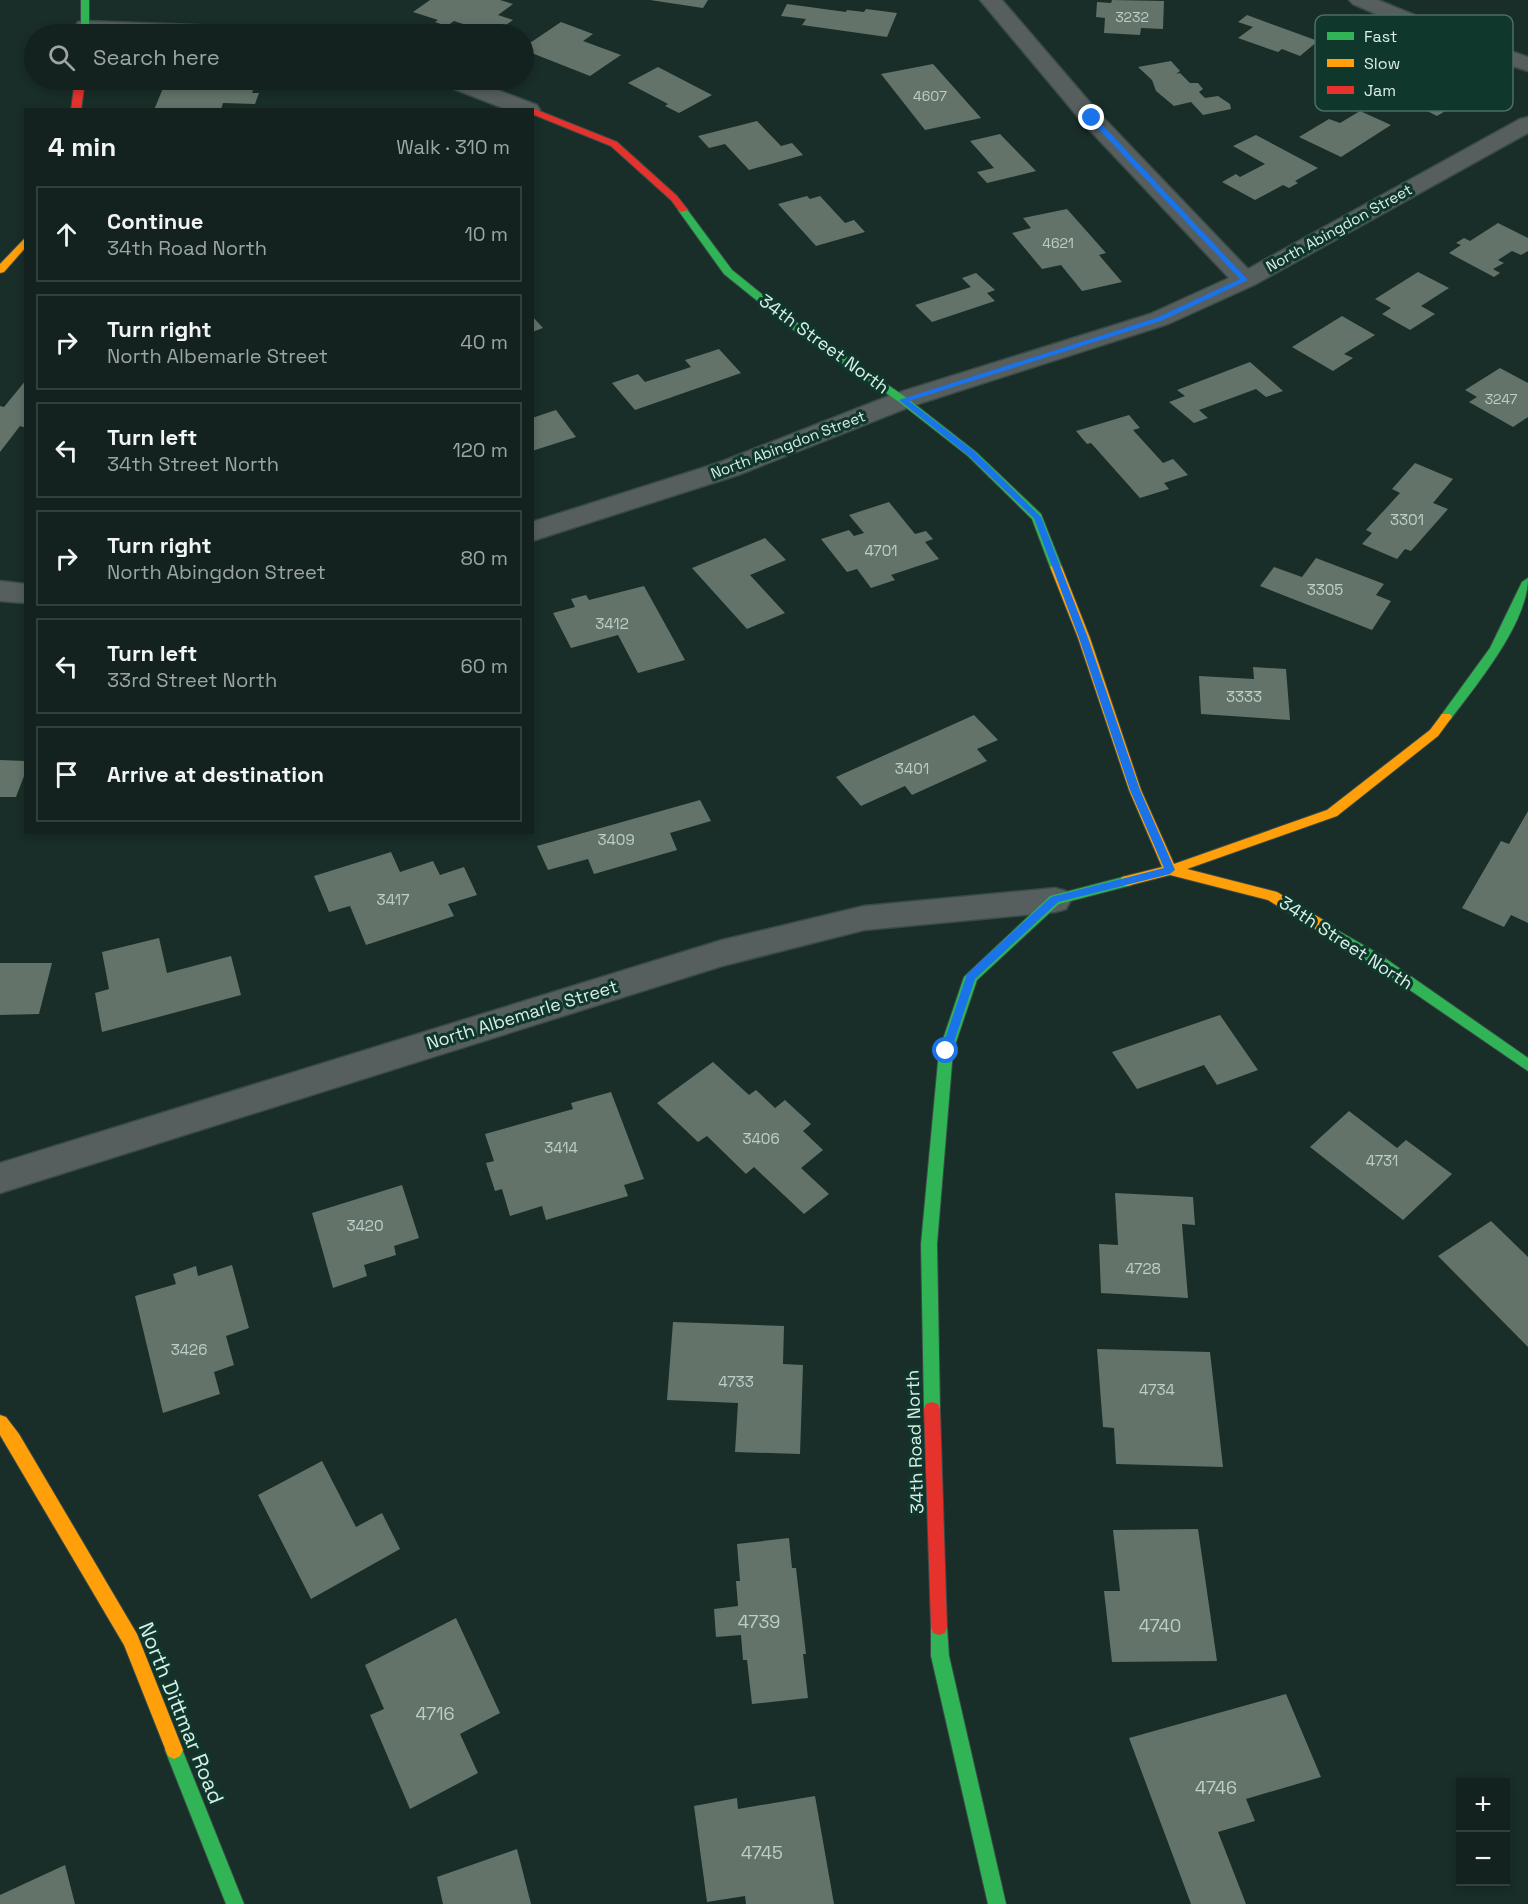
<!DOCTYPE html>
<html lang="en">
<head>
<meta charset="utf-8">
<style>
	:root { --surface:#13221e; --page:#1c2a27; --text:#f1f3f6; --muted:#9da4a4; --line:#323f3c }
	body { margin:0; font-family:"Space Grotesk",sans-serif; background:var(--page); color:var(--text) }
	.controls { position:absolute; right:18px; bottom:18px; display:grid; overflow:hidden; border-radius:0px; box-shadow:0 3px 9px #0003 }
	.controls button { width:54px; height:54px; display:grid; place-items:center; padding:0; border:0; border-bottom:2px solid var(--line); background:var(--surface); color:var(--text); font:30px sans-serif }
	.stop { position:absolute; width:18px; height:18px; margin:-14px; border:4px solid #1a73e8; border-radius:50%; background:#fff }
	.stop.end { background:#1a73e8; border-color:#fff; box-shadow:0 2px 6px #0008 }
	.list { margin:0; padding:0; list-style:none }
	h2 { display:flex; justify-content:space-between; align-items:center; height:78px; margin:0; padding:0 24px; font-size:26px }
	h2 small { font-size:20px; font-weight:400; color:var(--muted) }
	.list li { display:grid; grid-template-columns:39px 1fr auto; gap:18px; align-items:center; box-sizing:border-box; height:96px; margin:0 12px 12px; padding:0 12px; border:2px solid var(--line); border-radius:0px }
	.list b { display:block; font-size:22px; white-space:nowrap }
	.list p { margin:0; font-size:20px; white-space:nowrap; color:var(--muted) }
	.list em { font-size:20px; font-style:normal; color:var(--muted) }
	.icon { flex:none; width:33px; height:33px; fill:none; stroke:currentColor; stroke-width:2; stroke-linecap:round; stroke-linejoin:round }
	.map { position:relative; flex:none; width:1528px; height:1904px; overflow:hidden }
	.search { position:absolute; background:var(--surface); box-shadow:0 3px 9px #0003; left:24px; top:24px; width:510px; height:66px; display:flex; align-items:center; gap:15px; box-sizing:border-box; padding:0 21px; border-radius:33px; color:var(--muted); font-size:22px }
	.panel { position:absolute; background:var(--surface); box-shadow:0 3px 9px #0003; left:24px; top:108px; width:510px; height:726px; border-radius:0px }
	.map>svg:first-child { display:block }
	.building { fill:#637369 }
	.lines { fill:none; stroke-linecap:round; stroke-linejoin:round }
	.street-casing { stroke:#394b46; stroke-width:3 }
	.fast-casing { stroke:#394b46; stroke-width:2 }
	.slow-casing { stroke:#394b46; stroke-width:2 }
	.jam-casing { stroke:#394b46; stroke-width:2 }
	.street { fill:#565e5e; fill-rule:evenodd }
	.fast { fill:#30b455; fill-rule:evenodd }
	.slow { fill:#ff9f0a; fill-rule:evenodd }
	.jam { fill:#e5322d; fill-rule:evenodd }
	.route { fill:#1a73e8 }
	.labels { text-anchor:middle; stroke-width:6; stroke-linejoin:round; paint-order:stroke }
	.far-number-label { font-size:14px; fill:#bccfc7 }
	.far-street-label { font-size:15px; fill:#d9eee6; stroke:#10372c }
	.number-label { font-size:15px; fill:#bccfc7 }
	.street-label { font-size:18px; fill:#d9eee6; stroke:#10372c }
	.near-number-label { font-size:18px; fill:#bccfc7 }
	.near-street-label { font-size:21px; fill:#d9eee6; stroke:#10372c }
	.key { fill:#10372c; stroke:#4c6e64; stroke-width:1.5 }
	.key-label { font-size:16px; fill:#d9eee6 }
</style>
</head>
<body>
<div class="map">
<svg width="1528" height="1904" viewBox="0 0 1528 1904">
	<rect width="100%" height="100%" fill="#192e28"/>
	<g class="building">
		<path d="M430,0H500L513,4L498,15L513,20L493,34L454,21L447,26L435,22L438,20L413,12Z"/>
		<path d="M650,0H708L703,8Z"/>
		<path d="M1112,0L1164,1L1163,29L1141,28L1140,35L1104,33L1105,18L1096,17L1097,2L1111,3Z"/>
		<path d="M787,4L846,12L847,10L864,12L866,9L897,13L887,37L802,25L806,19L781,16Z"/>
		<path d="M1247,15L1318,41L1300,56L1282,49L1278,52L1238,38L1253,27L1238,22Z"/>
		<path d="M561,22L593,34L583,41L621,55L590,76L524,50V47Z"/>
		<path d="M1374,58L1462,101L1437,116L1349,71Z"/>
		<path d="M1171,61L1180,71L1176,74L1180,73L1190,83H1198L1203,89L1199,92L1205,98L1218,96L1230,104L1231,109L1203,115L1191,102L1174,106L1156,91L1152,80L1138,67Z"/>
		<path d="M933,64L981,118L925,130L881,74Z"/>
		<path d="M658,67L712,95L679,113L665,106L668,104L628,83Z"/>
		<path d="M215,80H257L252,93H259L255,104L223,103L221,110H154L166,81L214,82Z"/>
		<path d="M1360,111L1391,125L1341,157L1299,137L1329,119L1340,123Z"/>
		<path d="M757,121L781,146L792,143L803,155L749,170L725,144L709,148L698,136Z"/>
		<path d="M1000,134L1036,171L987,183L977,172L994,168L970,141Z"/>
		<path d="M1256,135L1318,168L1295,181L1298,183L1289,188L1283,185L1255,200L1222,182L1236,174L1240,177L1265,164L1233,146Z"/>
		<path d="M807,196L810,199L820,196L845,223L854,220L865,232L816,246L778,204Z"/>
		<path d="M1067,209L1106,253L1099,255L1122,282L1082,291L1061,265L1042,269L1012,233L1031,228L1023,218Z"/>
		<path d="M1498,223L1528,238V251L1521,255L1512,251L1498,260L1504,263L1493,269L1500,273L1494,277L1449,253L1461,245L1456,243L1464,238L1470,241Z"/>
		<path d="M1418,272L1449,288L1421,306L1435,314L1410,330L1382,314L1391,308L1375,299Z"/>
		<path d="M976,273L995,290L987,293L995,301L932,322L915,305L971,287L962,278Z"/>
		<path d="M532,316L543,328L532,332Z"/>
		<path d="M1342,316L1375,335L1344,354L1353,358L1333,371L1292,347Z"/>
		<path d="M719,349L741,373L635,410L612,383L638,374L645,382L691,367L685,360Z"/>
		<path d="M1250,362L1283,391L1266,397L1256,389L1199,410L1208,418L1194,423L1169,402L1185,396L1177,390Z"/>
		<path d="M1500,368L1528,383V417L1513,427L1469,402L1477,397L1465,390Z"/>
		<path d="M26,380V428L20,426L0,452V406L4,407Z"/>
		<path d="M556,410L576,437L532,451V418Z"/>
		<path d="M1129,415L1140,428L1133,430L1163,463L1173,459L1188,475L1164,483L1169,489L1140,498L1091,443L1087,444L1076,431Z"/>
		<path d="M1415,463L1453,479L1433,503L1448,509L1411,551L1405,549L1397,559L1362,544L1372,533L1366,530L1400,493L1392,489Z"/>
		<path d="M889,502L915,534L926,531L933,539L925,542L939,559L891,575L895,580L871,588L857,569L847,572L821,539L849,530L854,536L864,533L849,515Z"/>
		<path d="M765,538L786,560L750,575L785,613L747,629L692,568Z"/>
		<path d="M1316,558L1384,584L1376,595L1391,601L1372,630L1260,586L1274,567L1302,577Z"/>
		<path d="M644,586L685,660L638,673L618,635L571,648L553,613L575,607L571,599L586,595L589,600Z"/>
		<path d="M1253,667L1286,669L1290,720L1201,714L1199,676L1254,679Z"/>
		<path d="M974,715L998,740L977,749L987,761L912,795L905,786L861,806L836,777Z"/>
		<path d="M0,760L26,761V771L16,797H0Z"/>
		<path d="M700,800L711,821L670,833L677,850L594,874L588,859L548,870L537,846Z"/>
		<path d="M1528,811V923L1511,915L1504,927L1462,908L1501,841L1509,844Z"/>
		<path d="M391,852L400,872L433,861L440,875L464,867L477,895L448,904L454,916L366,945L350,906L329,912L314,876Z"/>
		<path d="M159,938L167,973L231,956L241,995L102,1032L95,993L109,989L102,952Z"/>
		<path d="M0,963H52L39,1014L0,1015Z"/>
		<path d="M1220,1015L1258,1070L1217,1085L1204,1065L1137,1089L1112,1052Z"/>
		<path d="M713,1062L749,1095L756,1090L775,1108L785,1100L811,1124L803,1131L823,1150L801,1168L829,1194L804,1214L754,1167L746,1174L707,1136L698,1142L657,1103Z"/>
		<path d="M611,1092L644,1179L624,1185L628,1196L546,1220L542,1206L510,1216L502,1189L495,1191L486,1163L494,1161L485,1134L573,1109L571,1103Z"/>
		<path d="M1349,1111L1397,1148L1406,1140L1452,1174L1403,1220L1310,1147Z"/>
		<path d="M402,1185L419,1238L394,1246L396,1255L364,1265L367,1276L333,1288L312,1213Z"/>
		<path d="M1115,1193L1193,1197L1195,1225L1182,1224L1188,1298L1101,1293L1099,1244L1118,1245Z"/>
		<path d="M1491,1221L1528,1257V1347L1438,1256Z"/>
		<path d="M232,1265L249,1328L226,1336L234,1365L214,1372L220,1394L163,1413L135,1296L176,1284L173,1274L196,1266L198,1276Z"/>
		<path d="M673,1322L784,1326L783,1364L803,1365L800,1454L735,1452L738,1403L667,1400Z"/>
		<path d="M1097,1349L1210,1352L1223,1467L1116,1464L1114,1428L1103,1427Z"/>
		<path d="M322,1461L356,1527L382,1513L400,1549L311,1599L258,1495Z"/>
		<path d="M1198,1529L1217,1661L1112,1662L1104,1591H1120L1113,1530Z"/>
		<path d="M789,1538L792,1568H796L806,1654H803L808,1698L752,1704L747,1660H743L741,1635L716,1637L714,1609L738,1606L736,1581H740L737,1544Z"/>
		<path d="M456,1618L500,1713L460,1734L478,1773L410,1809L370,1715L384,1709L365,1665Z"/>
		<path d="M1286,1694L1321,1777L1246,1799L1255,1821L1218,1832L1246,1904H1191L1129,1738Z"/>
		<path d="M815,1796L834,1904H746L745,1896L707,1902L694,1806L737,1798L738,1809Z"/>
		<path d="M517,1849L531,1904H443L437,1877Z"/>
		<path d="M65,1865L75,1904H0V1895Z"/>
	</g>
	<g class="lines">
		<g class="street-casing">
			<g id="street">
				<path d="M980,0H1002L1099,113L1248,269L1520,119L1528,117V133L1254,285L1168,324L912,406L738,475L532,541V522L718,463L894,394L1150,314L1229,278L1083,123Z"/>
				<path d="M1349,0H1378L1468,37L1528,57V71L1452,47L1353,4Z"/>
				<path d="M86,21L266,28L274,29L277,34H153L78,32L75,27L78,22Z"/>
				<path d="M441,80H471L537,105L540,110L532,116V110H508L444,85Z"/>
				<path d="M0,581L26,584V603L0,601Z"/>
				<path d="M1055,888L1066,891L1071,900L1066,909L1055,912L864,930L722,966L0,1193V1163L722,940L864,906Z"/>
			</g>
		</g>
		<g class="fast-casing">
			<g id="fast">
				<rect x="81" y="0" width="8" height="34"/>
				<path d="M683,207L686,208L732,270L804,328L907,398L976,452L1041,514L1062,567L1060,570L1056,571L1050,567L1032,519L968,456L899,402L796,332L724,274L678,210Z"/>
				<path d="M1528,578C1528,623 1477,684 1450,720H1442L1440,717L1442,714L1490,648L1522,582Z"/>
				<path d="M1127,876L1132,877L1134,881L1132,885L1059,904L977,980L953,1051L937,1244L940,1409L938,1414L932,1416L926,1414L924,1409L921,1244L939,1051L964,977L1050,896Z"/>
				<path d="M1330,926L1379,954L1528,1058V1071L1369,962L1325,935L1323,931L1325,927Z"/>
				<path d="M939,1619L945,1621L947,1627L949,1656L1006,1904H988L931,1656V1627L933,1621Z"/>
				<path d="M174,1741L180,1744L244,1904H226L165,1750L168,1744Z"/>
			</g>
		</g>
		<g class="slow-casing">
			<g id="slow">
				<path d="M26,237V247L4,272L0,273V264Z"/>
				<path d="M1056,563L1062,567L1090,638L1141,790L1174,864L1327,810L1430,730L1442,714H1450L1452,717L1438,736L1337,816L1187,869L1277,892L1335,927L1337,931L1335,935H1325L1268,900L1170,875L1127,886L1122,885L1120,881L1122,877L1162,867L1129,790L1078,638L1050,567Z"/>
				<path d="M0,1415L6,1417L19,1434L137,1634L183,1750L180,1756L174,1759L168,1756L124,1645L0,1435Z"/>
			</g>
		</g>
		<g class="jam-casing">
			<g id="jam">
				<path d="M75,80H85L81,110H71Z"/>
				<path d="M532,108L617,142L677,196L688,210L680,212L671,200L611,146L532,114V110H528Z"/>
				<path d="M932,1402L938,1404L940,1409L947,1627L945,1633L939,1635L933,1633L931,1627L924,1409L926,1404Z"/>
			</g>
		</g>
		<use href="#street" class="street"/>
		<use href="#fast" class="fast"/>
		<use href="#slow" class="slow"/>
		<use href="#jam" class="jam"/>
	</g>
	<path class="route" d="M1089,116H1094L1248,280L1161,321L909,401L975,452L1041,517L1088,638L1140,790L1175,870L1170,874L1058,902L975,979L951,1051L946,1055L941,1051L967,974L1051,897L1164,868L1130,790L1079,638L1034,518L969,456L899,400L1156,318L1240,279L1089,119Z"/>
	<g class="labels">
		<g class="far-number-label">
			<text x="1132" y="22">3232</text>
			<text x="930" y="101">4607</text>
			<text x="1058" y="248">4621</text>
			<text x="1501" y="404">3247</text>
		</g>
		<g class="far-street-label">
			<text transform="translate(1339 228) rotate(-29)" y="5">North Abingdon Street</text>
			<text transform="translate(788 445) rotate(-21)" y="5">North Abingdon Street</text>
		</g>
		<g class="number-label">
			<text x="1407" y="525">3301</text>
			<text x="881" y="556">4701</text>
			<text x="1325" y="595">3305</text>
			<text x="612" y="629">3412</text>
			<text x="1244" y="702">3333</text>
			<text x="912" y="774">3401</text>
			<text x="616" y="845">3409</text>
			<text x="393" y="905">3417</text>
			<text x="761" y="1144">3406</text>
			<text x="561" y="1153">3414</text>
			<text x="1382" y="1166">4731</text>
			<text x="365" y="1231">3420</text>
			<text x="1143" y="1274">4728</text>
			<text x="189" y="1355">3426</text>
			<text x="736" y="1387">4733</text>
			<text x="1157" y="1395">4734</text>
		</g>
		<g class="street-label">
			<text transform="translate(824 344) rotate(36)" y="6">34th Street North</text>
			<text transform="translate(1346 943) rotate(33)" y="6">34th Street North</text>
			<text transform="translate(522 1015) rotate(-17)" y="6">North Albemarle Street</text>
			<text transform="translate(915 1442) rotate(-92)" y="6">34th Road North</text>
		</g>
		<g class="near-number-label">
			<text x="759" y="1628">4739</text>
			<text x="1160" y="1632">4740</text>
			<text x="435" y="1720">4716</text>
			<text x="1216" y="1794">4746</text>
			<text x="762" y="1859">4745</text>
		</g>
		<g class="near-street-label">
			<text transform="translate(181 1713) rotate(68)" y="7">North Dittmar Road</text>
		</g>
	</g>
	<rect x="1315" y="15" width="198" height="96" rx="9" class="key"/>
	<rect x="1327" y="32" width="27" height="8" fill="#30b455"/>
	<rect x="1327" y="59" width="27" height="8" fill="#ff9f0a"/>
	<rect x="1327" y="86" width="27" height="8" fill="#e5322d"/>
	<g class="key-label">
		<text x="1364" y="42">Fast</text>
		<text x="1364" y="69">Slow</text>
		<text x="1364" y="96">Jam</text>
	</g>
</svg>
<div class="controls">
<button>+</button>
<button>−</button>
</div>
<div class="stop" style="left:946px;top:1051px"></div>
<div class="stop end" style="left:1092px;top:118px"></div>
<div class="search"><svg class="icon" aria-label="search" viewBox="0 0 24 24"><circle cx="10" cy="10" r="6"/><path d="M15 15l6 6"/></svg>Search here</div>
<section class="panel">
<h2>4 min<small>Walk · 310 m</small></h2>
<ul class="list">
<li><svg class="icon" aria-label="ahead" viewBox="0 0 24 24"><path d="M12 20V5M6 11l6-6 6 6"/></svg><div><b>Continue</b><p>34th Road North</p></div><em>10 m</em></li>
<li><svg class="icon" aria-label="right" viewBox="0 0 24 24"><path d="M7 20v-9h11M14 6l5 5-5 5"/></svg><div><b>Turn right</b><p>North Albemarle Street</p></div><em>40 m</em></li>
<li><svg class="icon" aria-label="left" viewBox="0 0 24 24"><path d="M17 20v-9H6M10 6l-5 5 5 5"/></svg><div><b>Turn left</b><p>34th Street North</p></div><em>120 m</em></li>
<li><svg class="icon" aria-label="right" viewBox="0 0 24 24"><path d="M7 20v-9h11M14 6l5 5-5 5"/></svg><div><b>Turn right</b><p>North Abingdon Street</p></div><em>80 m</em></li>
<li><svg class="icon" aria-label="left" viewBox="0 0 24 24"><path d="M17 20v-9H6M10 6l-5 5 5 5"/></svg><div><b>Turn left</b><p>33rd Street North</p></div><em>60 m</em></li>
<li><svg class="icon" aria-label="arrive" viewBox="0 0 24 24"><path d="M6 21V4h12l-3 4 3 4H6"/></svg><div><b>Arrive at destination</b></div></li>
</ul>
</section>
</div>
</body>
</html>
